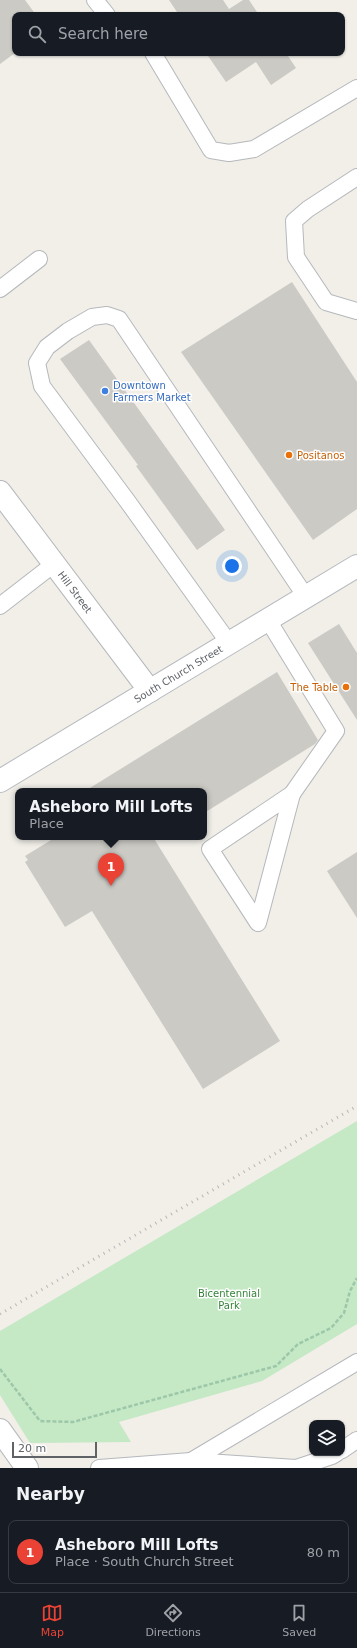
<!DOCTYPE html>
<html lang="en">
<head>
<meta charset="utf-8">
<style>
	:root { --surface:#171b24; --page:#20242c; --text:#f1f3f6; --muted:#9ea1a6; --line:#363941; --accent:#ea4335 }
	body { margin:0; font-family:"DejaVu Sans",sans-serif; background:var(--page); color:var(--text) }
	.controls { position:absolute; right:12px; bottom:12px; display:grid; overflow:hidden; border-radius:8px; box-shadow:0 1px 3px #0004 }
	.controls button { width:36px; height:36px; display:grid; place-items:center; padding:0; border:0; border-bottom:1px solid var(--line); background:var(--surface); color:var(--text); font:20px sans-serif }
	.scale { position:absolute; left:12px; bottom:10px; width:85px; box-sizing:border-box; padding-left:4px; border:2px solid #5f6368; border-top:0; font-size:11px; line-height:14px; white-space:nowrap; color:#5f6368; -webkit-text-stroke:3px #fff; paint-order:stroke }
	.you { position:absolute; left:232px; top:566px; width:14px; height:14px; margin:-10px; border:3px solid #fff; border-radius:50%; background:#1a73e8; box-shadow:0 0 0 6px #1a73e833 }
	.badge { display:grid; place-items:center; width:26px; height:26px; border-radius:50%; background:var(--accent); color:#fff; font-size:13px; font-weight:700 }
	.pin { position:absolute; translate:-50% -33px; filter:drop-shadow(0 1px 2px #0008) }
	.pin::after { content:''; position:absolute; top:21px; width:14px; height:12px; background:inherit; clip-path:polygon(0 0,100% 0,50% 100%) }
	.popup { position:absolute; left:15px; top:788px; width:192px; height:52px; box-sizing:border-box; display:grid; place-content:center; border-radius:8px; background:var(--surface); filter:drop-shadow(0 1px 3px #0005); font-size:13px; white-space:nowrap; color:var(--muted) }
	.popup b { font-size:15px; color:var(--text) }
	.popup::after { content:''; position:absolute; left:50%; top:100%; margin-left:-8px; border:8px solid transparent; border-top-color:var(--surface) }
	.list { margin:0; padding:0; list-style:none }
	h2 { display:flex; justify-content:space-between; align-items:center; height:52px; margin:0; padding:0 16px; font-size:17px }
	h2 small { font-size:13px; font-weight:400; color:var(--muted) }
	.list li { display:grid; grid-template-columns:26px 1fr auto; gap:12px; align-items:center; box-sizing:border-box; height:64px; margin:0 8px 8px; padding:0 8px; border:1px solid var(--line); border-radius:8px }
	.list b { display:block; font-size:15px; white-space:nowrap }
	.list p { margin:0; font-size:13px; white-space:nowrap; color:var(--muted) }
	.list em { font-size:13px; font-style:normal; color:var(--muted) }
	.icon { flex:none; width:22px; height:22px; fill:none; stroke:currentColor; stroke-width:2; stroke-linecap:round; stroke-linejoin:round }
	.map { position:relative; flex:none; width:357px; height:1468px; overflow:hidden }
	.search { position:absolute; background:var(--surface); box-shadow:0 1px 3px #0004; left:12px; right:12px; top:12px; height:44px; display:flex; align-items:center; gap:10px; box-sizing:border-box; padding:0 14px; border-radius:8px; color:var(--muted); font-size:15px }
	.sheet { height:124px; background:var(--surface) }
	nav { display:flex; justify-content:space-around; align-items:center; box-sizing:border-box; height:56px; border-top:1px solid var(--line); background:var(--surface); font-size:11px; color:var(--muted) }
	nav a { display:grid; justify-items:center; gap:2px }
	nav .on { color:var(--accent) }
	.map>svg:first-child { display:block }
	.green { fill:#c5e8c5 }
	.building { fill:#cccac5 }
	.lines { fill:none; stroke-linecap:round; stroke-linejoin:round }
	.lane-casing { stroke:#b5b8bc; stroke-width:18 }
	.street-casing { stroke:#b5b8bc; stroke-width:24 }
	.secondary-casing { stroke:#b6babf; stroke-width:24 }
	.path { stroke:#9cc7a9; stroke-width:2.5; stroke-dasharray:4 2; stroke-linecap:butt }
	.lane { stroke:#fff; stroke-width:16 }
	.street { stroke:#fff; stroke-width:22 }
	.secondary { stroke:#fff; stroke-width:22 }
	.rail { stroke:#b6b7b8; stroke-width:3; stroke-dasharray:1 5; stroke-linecap:butt }
	.shop-dot { fill:#3f7fe0; stroke:#fff; stroke-width:1.5 }
	.food-dot { fill:#e8710a; stroke:#fff; stroke-width:1.5 }
	.labels { text-anchor:middle; stroke-width:3; stroke-linejoin:round; paint-order:stroke }
	.shop-label { font-size:10px; fill:#366cbe; stroke:#fff; text-anchor:start }
	.food-label { font-size:10px; fill:#c56008; stroke:#fff; text-anchor:start }
	.street-label { font-size:10px; fill:#5f6368; stroke:#fff }
	.park-label { font-size:10px; fill:#348238; stroke:#fff }
</style>
</head>
<body>
<div class="map">
<svg width="357" height="1468" viewBox="0 0 357 1468">
	<rect width="100%" height="100%" fill="#f1efe8"/>
	<path class="green" d="M357,1121V1324L262,1381L119,1422L131,1442L30,1443L0,1395V1331Z"/>
	<g class="building">
		<path d="M0,0H25L36,15H15V53L0,64Z"/>
		<path d="M169,0H223L229,9L243,0H249L259,15H179Z"/>
		<path d="M206,53H286L296,68L271,85L256,62L226,82Z"/>
		<path d="M292,282L357,382V509L313,540L181,352Z"/>
		<path d="M89,340L225,530L197,550L136,466L138,465L60,359Z"/>
		<path d="M339,624L357,653V720L308,643Z"/>
		<path d="M277,672L318,740L315,744L204,813V791H85Z"/>
		<path d="M56,837H153L280,1041L203,1089L92,911L65,927L25,862L28,860L25,856Z"/>
		<path d="M357,852V918L327,871Z"/>
	</g>
	<g class="lines">
		<g class="lane-casing">
			<g id="lane">
				<path d="M95,0L107,15"/>
				<path d="M153,53L211,150L229,153L254,149L357,88"/>
				<path d="M357,177L308,209L294,221L296,257L326,302L357,311"/>
				<path d="M0,289L39,259"/>
				<path d="M0,606L54,564"/>
				<path d="M268,620L336,731L292,794"/>
				<path d="M229,643L128,502L42,386L37,363L47,347L68,331L92,317L107,315L119,319L306,597"/>
				<path d="M292,794L258,923L210,849Z"/>
				<path d="M342,1450L357,1440"/>
				<path d="M191,1461L357,1362"/>
				<path d="M99,1468L191,1461L296,1468L332,1456L337,1453"/>
			</g>
		</g>
		<g class="street-casing">
			<g id="street">
				<path id="s1" d="M0,492L150,691"/>
				<path d="M0,1430L27,1468"/>
			</g>
		</g>
		<g class="secondary-casing">
			<g id="secondary">
				<path id="s2" d="M0,781L357,566"/>
			</g>
		</g>
		<path class="path" d="M0,1369L40,1421L73,1422L276,1366L298,1344L331,1328L344,1313L350,1291L357,1278"/>
		<use href="#lane" class="lane"/>
		<use href="#street" class="street"/>
		<use href="#secondary" class="secondary"/>
		<path class="rail" d="M0,1314L357,1106"/>
	</g>
	<circle class="shop-dot" cx="105" cy="391" r="4"/>
	<g class="food-dot">
		<circle cx="289" cy="455" r="4"/>
		<circle cx="346" cy="687" r="4"/>
	</g>
	<g class="labels">
		<g class="shop-label">
			<text x="113" y="389">Downtown<tspan x="113" dy="12">Farmers Market</tspan></text>
		</g>
		<g class="food-label">
			<text x="297" y="459">Positanos</text>
			<text x="338" y="691" text-anchor="end">The Table</text>
		</g>
		<g class="street-label">
			<text dy="4" stroke="none"><textPath href="#s1" startOffset="125">Hill Street</textPath></text>
			<text dy="4" stroke="none"><textPath href="#s2" startOffset="208">South Church Street</textPath></text>
		</g>
		<g class="park-label">
			<text x="229" y="1297">Bicentennial<tspan x="229" dy="12">Park</tspan></text>
		</g>
	</g>
</svg>
<div class="controls">
<button><svg class="icon" aria-label="layers" viewBox="0 0 24 24"><path d="M12 4l9 5-9 5-9-5zM3 14l9 5 9-5"/></svg></button>
</div>
<div class="scale">20 m</div>
<div class="you"></div>
<div class="pin badge" style="left:111px;top:886px">1</div>
<div class="popup"><b>Asheboro Mill Lofts</b>Place</div>
<div class="search"><svg class="icon" aria-label="search" viewBox="0 0 24 24"><circle cx="10" cy="10" r="6"/><path d="M15 15l6 6"/></svg>Search here</div>
</div>
<section class="sheet">
<h2>Nearby<small></small></h2>
<ul class="list">
<li><span class="badge">1</span><div><b>Asheboro Mill Lofts</b><p>Place · South Church Street</p></div><em>80 m</em></li>
</ul>
</section>
<nav>
<a class="on"><svg class="icon" aria-label="map" viewBox="0 0 24 24"><path d="M3 6l6-2 6 2 6-2v14l-6 2-6-2-6 2zM9 4v14M15 6v14"/></svg>Map</a>
<a><svg class="icon" aria-label="directions" viewBox="0 0 24 24"><path d="M12 3l9 9-9 9-9-9zM9 14v-3h6M13 9l2 2-2 2"/></svg>Directions</a>
<a><svg class="icon" aria-label="saved" viewBox="0 0 24 24"><path d="M7 4h10v16l-5-4-5 4z"/></svg>Saved</a>
</nav>
</body>
</html>
